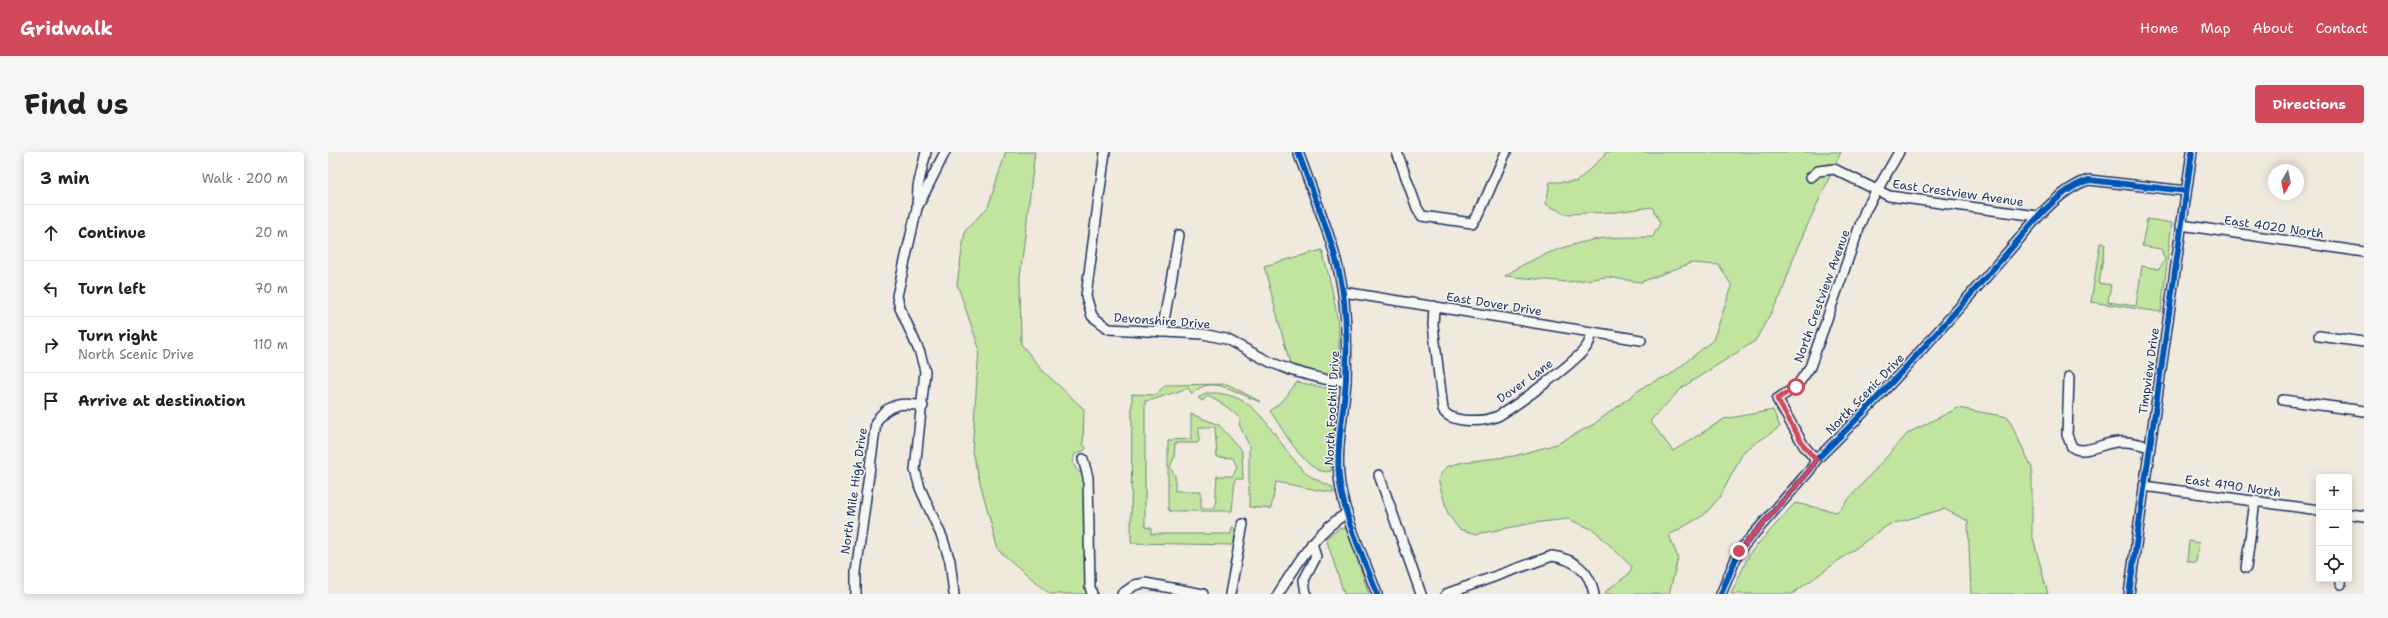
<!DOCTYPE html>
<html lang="en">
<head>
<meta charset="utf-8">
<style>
	:root { --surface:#fff; --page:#f6f6f6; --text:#202124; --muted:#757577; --line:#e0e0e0; --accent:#d1495b }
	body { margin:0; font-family:"Shantell Sans",sans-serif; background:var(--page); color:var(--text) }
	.controls { position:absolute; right:12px; bottom:12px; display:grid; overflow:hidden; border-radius:4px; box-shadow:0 2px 10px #0003 }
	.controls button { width:36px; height:36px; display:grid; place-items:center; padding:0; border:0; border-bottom:1px solid var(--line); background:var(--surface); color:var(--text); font:20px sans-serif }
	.compass { position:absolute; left:1940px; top:12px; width:36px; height:36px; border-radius:50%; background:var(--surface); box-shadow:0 2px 10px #0003; rotate:189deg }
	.stop { position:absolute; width:12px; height:12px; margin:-9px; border:3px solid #d1495b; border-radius:50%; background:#fff }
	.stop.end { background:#d1495b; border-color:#fff; box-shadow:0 1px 4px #0008 }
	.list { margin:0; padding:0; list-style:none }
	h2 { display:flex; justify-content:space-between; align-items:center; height:52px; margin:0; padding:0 16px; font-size:17px }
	h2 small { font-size:13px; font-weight:400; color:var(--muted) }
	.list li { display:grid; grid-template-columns:26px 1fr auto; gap:12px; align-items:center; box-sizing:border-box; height:56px; padding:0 16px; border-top:1px solid var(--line) }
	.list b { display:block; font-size:15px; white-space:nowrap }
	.list p { margin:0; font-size:13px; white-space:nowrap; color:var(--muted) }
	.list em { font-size:13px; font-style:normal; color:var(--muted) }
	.icon { flex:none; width:22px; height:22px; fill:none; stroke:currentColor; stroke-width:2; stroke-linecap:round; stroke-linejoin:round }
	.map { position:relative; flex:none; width:2036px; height:442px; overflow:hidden; border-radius:4px }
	header { display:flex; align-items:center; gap:24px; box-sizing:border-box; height:56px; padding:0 20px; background:var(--accent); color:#fff }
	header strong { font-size:19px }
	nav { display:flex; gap:22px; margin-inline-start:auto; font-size:14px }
	.intro { display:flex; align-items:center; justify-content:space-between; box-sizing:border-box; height:96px; padding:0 24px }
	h1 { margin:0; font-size:28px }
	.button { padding:10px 18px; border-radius:4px; background:var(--accent); color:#fff; font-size:14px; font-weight:700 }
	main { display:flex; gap:24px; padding:0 24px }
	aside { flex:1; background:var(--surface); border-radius:4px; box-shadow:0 2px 10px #0003 }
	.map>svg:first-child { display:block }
	.green { fill:#c1e49e; stroke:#6e8a7e; fill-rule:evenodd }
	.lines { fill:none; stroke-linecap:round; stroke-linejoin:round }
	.minor-casing { stroke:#1b2f5e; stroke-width:12 }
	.minor { stroke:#f6f6f2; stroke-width:9 }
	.cycleway-casing { stroke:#f6f6f2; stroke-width:8 }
	.cycleway { stroke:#0057b8; stroke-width:6 }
	.route { stroke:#d1495b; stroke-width:5 }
	.labels { text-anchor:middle; stroke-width:3; stroke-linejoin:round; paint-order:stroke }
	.street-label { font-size:12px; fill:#1b2f5e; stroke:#f6f6f2 }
</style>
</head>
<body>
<header>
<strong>Gridwalk</strong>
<nav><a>Home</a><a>Map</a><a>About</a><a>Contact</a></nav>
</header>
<div class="intro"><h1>Find us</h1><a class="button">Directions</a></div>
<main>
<aside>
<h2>3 min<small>Walk · 200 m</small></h2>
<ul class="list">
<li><svg class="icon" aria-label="ahead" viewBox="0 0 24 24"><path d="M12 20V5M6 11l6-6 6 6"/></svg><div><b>Continue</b></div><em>20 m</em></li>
<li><svg class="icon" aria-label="left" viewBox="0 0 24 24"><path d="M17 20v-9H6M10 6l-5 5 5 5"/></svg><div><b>Turn left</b></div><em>70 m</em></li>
<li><svg class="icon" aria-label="right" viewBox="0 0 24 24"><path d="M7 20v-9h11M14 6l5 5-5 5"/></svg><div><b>Turn right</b><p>North Scenic Drive</p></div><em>110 m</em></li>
<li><svg class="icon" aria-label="arrive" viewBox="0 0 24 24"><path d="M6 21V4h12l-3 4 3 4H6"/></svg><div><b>Arrive at destination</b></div></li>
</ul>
</aside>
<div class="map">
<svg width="2036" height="442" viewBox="0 0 2036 442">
	<rect width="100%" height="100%" fill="#f0e9dd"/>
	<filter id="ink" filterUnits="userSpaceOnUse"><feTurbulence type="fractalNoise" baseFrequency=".025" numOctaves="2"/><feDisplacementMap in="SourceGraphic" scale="8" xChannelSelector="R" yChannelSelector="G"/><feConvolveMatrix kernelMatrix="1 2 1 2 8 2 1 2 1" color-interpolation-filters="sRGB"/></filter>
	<g filter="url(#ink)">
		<g class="green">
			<path d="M678,0H707L692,125L693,192L715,219L756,257L755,293L758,295L757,298L747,302C741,316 752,317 757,328L759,442H722L670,398L644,300L651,196L629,132L637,79L660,55Z"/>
			<path d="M1277,0H1513L1469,96L1453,143L1427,189L1355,235L1322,269L1345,299L1396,267L1445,258L1452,275L1416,299L1392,345L1376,363L1341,383L1350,406L1341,442H1277L1278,439L1301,422L1304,415L1266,378L1240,367L1205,371L1149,382L1131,377L1120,362L1110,327L1118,315L1135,310L1186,304L1229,292L1266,272L1318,233L1342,223L1385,188L1404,134L1391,113L1363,111L1313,130L1279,125L1240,130L1177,124C1204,105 1244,90 1278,86C1293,85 1309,85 1325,85L1332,71L1324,55L1288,60L1237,62L1218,52L1222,30H1248L1276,4Z"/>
			<path d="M1819,67L1844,71L1833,160L1763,150L1772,91L1777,92L1771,131L1783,133L1780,150L1808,154L1814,114L1831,117L1837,108L1833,97L1814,94Z"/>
			<path d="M994,98C1003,132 1017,182 1008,217L996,222L962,212L936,114Z"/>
			<path d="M969,230L1003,237L1009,243L1003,319C980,327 954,275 942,259L957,246Z"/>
			<path d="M899,232L933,250C911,244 885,220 864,242L860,236L824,248L817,249V375L823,376V382H903L904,375L907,376L906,393L803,391L804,242L828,243L837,233Z"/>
			<path d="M879,241C937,238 945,295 982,324C989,329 997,331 1004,335L1006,341L948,330L943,357L921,355V293L911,272L913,268C903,257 893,250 879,244L875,249L870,246Z"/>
			<path d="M1630,256L1680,265L1704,316V382L1720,442H1643L1640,369L1616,357L1560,373L1464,442H1403L1422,401L1467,351L1509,360L1580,281Z"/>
			<path d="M863,262L891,273L914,299L915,327H907L904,359H842L840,357V288L863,287ZM871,275H887L889,305L905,306L909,315L905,324H889L887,356H873V339H847V324L842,315L846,306L847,291H869L871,289Z"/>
			<path d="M1012,376L1019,377L1041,442H1016L998,386Z"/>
			<path d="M1861,389L1871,391L1868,411L1859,409Z"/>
		</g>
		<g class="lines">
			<g class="minor-casing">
				<g id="minor">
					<path d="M617,0L589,56L569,144L572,156L592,201L597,219L587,318L592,336L614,385L622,409L626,442"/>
					<path d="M777,0L758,144L764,164L781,177L875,182L898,187L942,210L965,219L996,227L1018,229"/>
					<path d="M970,0C986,45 1008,93 1015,141C1019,169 1019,199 1018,228C1016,260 1008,293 1011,325C1015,363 1036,406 1049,442"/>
					<path d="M1069,0L1089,56L1094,64L1144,71L1151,62L1178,0"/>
					<path d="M1483,25L1490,19L1506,17L1561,44L1709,64"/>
					<path d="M589,54L590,34L598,0"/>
					<path d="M1853,73L2036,100"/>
					<path d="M1015,140L1313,188"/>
					<path d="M1106,154L1105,173L1115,258C1123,272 1157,270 1170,264C1186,255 1250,209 1259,194C1262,190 1263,184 1264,180"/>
					<path d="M834,180L851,83"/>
					<path d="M1991,184L2036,190"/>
					<path d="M1741,225L1739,283L1744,295C1756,304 1776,290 1790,290C1801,289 1811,292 1822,295"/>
					<path d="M1955,248L2036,259"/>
					<path d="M755,307L760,325L762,435L764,442"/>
					<path d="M1488,308L1476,294L1449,247L1468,235L1482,215L1537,59L1571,0"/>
					<path d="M1051,323L1093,442"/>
					<path d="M1816,334L1991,358"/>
					<path d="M2021,362L2036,364"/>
					<path d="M1918,416L1927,349"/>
					<path d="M2013,432V427"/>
					<path d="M528,442V420L548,270C559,251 575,250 595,254"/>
					<path d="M794,442L807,433L817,431L875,442"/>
					<path d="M902,442L915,372"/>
					<path d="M950,442C972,409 984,383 1019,361"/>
					<path d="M978,442L976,428L988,405L984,391"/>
					<path d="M1118,442L1224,404C1246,407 1262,419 1266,442"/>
					<path d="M1393,442L1411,399L1482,318L1488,308C1560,238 1626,162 1692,86C1708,66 1735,35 1761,28L1858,39"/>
					<path d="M1801,442L1864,0"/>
				</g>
			</g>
			<use href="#minor" class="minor"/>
			<g class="cycleway-casing">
				<g id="cycleway">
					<path d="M970,0C986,45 1008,93 1015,141C1019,169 1019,199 1018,228C1016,260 1008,293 1011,325C1015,363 1036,406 1049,442"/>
					<path d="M1393,442L1411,399L1482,318L1488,308C1560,238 1626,162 1692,86C1708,66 1735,35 1761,28L1858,39"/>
					<path d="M1801,442L1864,0"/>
				</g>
			</g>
			<use href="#cycleway" class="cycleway"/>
		</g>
	</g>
	<g class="lines" filter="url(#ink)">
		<path class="route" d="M1411,399L1482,318L1488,308L1476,294L1449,247L1468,235"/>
	</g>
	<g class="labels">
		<g class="street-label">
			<text transform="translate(1630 41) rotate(8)" y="4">East Crestview Avenue</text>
			<text transform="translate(1946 75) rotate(8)" y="4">East 4020 North</text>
			<text transform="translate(1494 144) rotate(-70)" y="4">North Crestview Avenue</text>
			<text transform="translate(1166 152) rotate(9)" y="4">East Dover Drive</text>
			<text transform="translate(834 169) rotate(4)" y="4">Devonshire Drive</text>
			<text transform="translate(1821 219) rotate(-82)" y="4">Timpview Drive</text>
			<text transform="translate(1197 229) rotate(-36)" y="4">Dover Lane</text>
			<text transform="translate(1537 242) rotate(-46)" y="4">North Scenic Drive</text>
			<text transform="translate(1004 256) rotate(-87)" y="4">North Foothill Drive</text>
			<text transform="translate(1905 334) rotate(8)" y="4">East 4190 North</text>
			<text transform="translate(526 339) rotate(-82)" y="4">North Mile High Drive</text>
		</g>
	</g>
</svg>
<div class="controls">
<button>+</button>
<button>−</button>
<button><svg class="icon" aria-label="locate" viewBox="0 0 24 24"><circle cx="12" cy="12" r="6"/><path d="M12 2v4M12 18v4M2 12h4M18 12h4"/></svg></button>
</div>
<svg class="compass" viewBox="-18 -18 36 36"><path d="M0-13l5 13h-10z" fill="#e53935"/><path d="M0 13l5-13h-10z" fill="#757577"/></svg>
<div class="stop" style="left:1468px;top:235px"></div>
<div class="stop end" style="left:1411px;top:399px"></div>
</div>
</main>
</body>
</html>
